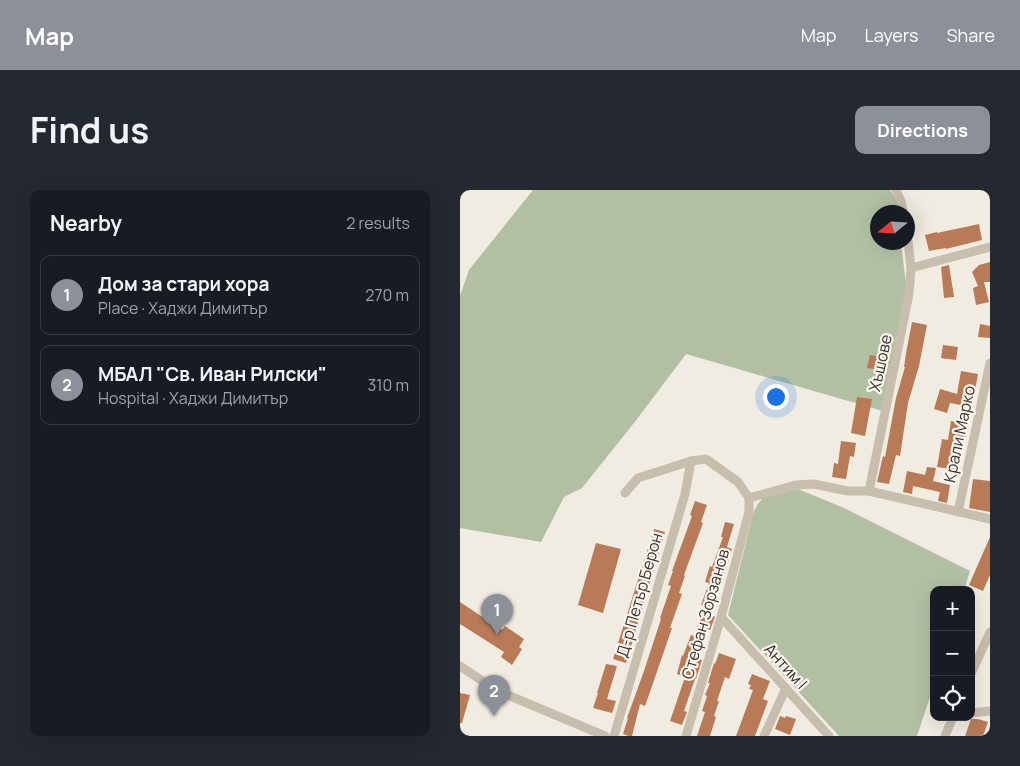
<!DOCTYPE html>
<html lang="en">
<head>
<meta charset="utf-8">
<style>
	:root { --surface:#171b24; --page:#242831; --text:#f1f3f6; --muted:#9ea1a6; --line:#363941; --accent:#8c9099 }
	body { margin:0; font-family:Manrope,sans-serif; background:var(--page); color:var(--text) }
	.controls { position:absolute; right:15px; bottom:15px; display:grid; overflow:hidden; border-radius:10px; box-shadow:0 5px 20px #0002 }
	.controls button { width:45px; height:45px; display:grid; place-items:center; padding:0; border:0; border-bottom:1px solid var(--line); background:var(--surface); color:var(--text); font:25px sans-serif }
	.compass { position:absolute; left:410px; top:15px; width:45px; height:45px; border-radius:50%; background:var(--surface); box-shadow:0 5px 20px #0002; rotate:252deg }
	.you { position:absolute; left:315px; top:206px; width:18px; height:18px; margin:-12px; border:4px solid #fff; border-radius:50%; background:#1a73e8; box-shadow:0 0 0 8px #1a73e833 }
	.badge { display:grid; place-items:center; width:32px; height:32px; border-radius:50%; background:var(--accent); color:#fff; font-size:16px; font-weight:700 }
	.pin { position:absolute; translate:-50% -41px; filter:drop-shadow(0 1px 2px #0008) }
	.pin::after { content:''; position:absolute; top:26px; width:18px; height:15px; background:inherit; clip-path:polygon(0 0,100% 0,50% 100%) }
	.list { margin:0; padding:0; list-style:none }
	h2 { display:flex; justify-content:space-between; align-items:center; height:65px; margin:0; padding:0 20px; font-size:21px }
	h2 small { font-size:16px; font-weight:400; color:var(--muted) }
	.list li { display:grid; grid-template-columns:32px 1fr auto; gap:15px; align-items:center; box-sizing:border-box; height:80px; margin:0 10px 10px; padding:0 10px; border:1px solid var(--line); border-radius:10px }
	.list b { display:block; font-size:19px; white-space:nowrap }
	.list p { margin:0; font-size:16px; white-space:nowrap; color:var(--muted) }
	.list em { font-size:16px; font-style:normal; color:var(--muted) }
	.icon { flex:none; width:28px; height:28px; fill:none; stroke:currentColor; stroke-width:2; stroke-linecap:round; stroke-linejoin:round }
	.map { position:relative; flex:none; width:530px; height:546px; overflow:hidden; border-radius:10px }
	header { display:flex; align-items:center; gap:30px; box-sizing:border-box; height:70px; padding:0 25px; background:var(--accent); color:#fff }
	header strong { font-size:24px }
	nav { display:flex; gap:28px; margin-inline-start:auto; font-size:18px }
	.intro { display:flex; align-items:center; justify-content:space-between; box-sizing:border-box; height:120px; padding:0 30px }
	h1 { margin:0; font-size:35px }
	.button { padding:12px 22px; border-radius:10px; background:var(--accent); color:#fff; font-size:18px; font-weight:700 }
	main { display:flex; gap:30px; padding:0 30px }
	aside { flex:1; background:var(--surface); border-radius:10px; box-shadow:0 5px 20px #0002 }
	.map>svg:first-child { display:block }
	.green { fill:#b2bfa3 }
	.building { fill:#b97b57 }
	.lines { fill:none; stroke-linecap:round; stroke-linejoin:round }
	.minor { stroke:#c8beae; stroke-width:9 }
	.labels { text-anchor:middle; stroke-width:4.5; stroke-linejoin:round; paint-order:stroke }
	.street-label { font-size:16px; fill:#38312c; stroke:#f9f5ee }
</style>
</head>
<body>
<header>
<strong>Map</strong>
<nav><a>Map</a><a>Layers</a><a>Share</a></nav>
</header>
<div class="intro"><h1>Find us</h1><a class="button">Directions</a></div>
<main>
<aside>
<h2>Nearby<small>2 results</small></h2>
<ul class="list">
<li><span class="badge">1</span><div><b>Дом за стари хора</b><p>Place · Хаджи Димитър</p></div><em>270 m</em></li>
<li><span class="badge">2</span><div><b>МБАЛ &quot;Св. Иван Рилски&quot;</b><p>Hospital · Хаджи Димитър</p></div><em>310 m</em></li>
</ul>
</aside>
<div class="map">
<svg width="530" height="546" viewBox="0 0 530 546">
	<rect width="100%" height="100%" fill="#f1ece2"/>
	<g class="green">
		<path d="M73,0H430L437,11L438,22H418V52L441,53L447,103L423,221L226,164L174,233L122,298L104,307L81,352L0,338V106L9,80Z"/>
		<path d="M338,299L384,318L510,381L504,400H474V495L457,546H379L268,425L293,324L297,315L303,308Z"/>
	</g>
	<g class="building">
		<path d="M519,34L522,50L486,59V58L469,61L465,45L477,42V43Z"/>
		<path d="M530,72V92H524L529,112L516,115L513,98L518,96L512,82L519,75Z"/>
		<path d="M489,75L494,107L484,108L481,77Z"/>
		<path d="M452,132L467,135L459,176L448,213L440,266L436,265L429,294L417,292L423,266L425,267L436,208L445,177H444L446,163Z"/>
		<path d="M520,134L530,136V148L518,147Z"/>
		<path d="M483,155L498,157L496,170L481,168Z"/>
		<path d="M410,165L424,167L422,180L407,178Z"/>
		<path d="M501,181L518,184L512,217L490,213L487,223L474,219L480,199L497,204Z"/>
		<path d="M397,207L412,209L405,246L391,243Z"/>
		<path d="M491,231L508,234L506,247L503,246L497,280L477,277L482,249L488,250Z"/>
		<path d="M381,251L396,253L394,267L390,266L386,289L372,287L374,273L378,274Z"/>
		<path d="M467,277L476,278L473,291L490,295L487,313L478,311L480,302L453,296L452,304L443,302L447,281L465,285Z"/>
		<path d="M513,289L530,291V322L509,318Z"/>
		<path d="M235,311L247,315L241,332L243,333L224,385L225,386L219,403L222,404L210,438H212L191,499L185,516L180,514L172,546H168L163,544L168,528H167L184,481L201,429L200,428L211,396L208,395L213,381H212L232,326L230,325Z"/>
		<path d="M265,332L274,334L267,357L272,359L251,425L255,427L250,440L246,439L236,469L242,470L236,489H235L224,521L227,522L222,535L210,531L225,487L217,484L222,465L223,466L231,445L234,446L245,416L241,415L249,393L245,392L250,376L252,377L263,347H261Z"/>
		<path d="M194,339L205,342L166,473L153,469Z"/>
		<path d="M530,347V385L523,401L509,395Z"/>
		<path d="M136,353L161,359L143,423L118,415Z"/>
		<path d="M0,412L42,440L45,436L64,449L59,457L62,459L52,475L41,467L44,462L0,434Z"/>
		<path d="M259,463L276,469L269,489L265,487L257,511H259L254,526L256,527L250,546H237L245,522L242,521L247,506L245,505L250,493H248L254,473L255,474Z"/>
		<path d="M146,474L157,476L147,509L156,511L152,523L133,518L138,503H137Z"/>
		<path d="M292,484L310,491L303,509L308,511L295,546H276L293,500L289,499L291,495L288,494Z"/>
		<path d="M0,503L10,505L2,533H0Z"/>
		<path d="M320,526L325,528L326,526L336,529L330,545L315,539Z"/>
		<path d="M511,529H518L528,532L523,546H505Z"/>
	</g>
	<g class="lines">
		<g class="minor">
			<path d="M436,0L441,11L443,22"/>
			<path d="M451,78L530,57"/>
			<path d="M409,301L449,104L451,78L448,51"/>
			<path d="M165,303L178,288L231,271L246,269L278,292L289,308"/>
			<path d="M289,308L336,295L354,294L388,301H409L530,329"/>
			<path d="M498,322L530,173"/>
			<path d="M261,427L369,546"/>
			<path d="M0,476L36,500L145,546"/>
			<path d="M511,484L530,442"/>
			<path d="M511,523L530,521"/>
			<path d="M154,546L225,304L231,271"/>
			<path d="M226,546L261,427L289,322V308"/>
			<path d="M304,546L326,498"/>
			<path d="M485,546L493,527"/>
		</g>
	</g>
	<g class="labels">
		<g class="street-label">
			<text transform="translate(420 173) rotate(-78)" y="6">Хъшове</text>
			<text transform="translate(499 244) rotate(-78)" y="6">Крали Марко</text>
			<text transform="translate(179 405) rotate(-74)" y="6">Д-р Петър Берон</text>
			<text transform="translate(245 424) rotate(-74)" y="6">Стефан Зорзанов</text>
			<text transform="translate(326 476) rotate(48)" y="6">Антим I</text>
		</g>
	</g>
</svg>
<div class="controls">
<button>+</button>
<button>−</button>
<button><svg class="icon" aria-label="locate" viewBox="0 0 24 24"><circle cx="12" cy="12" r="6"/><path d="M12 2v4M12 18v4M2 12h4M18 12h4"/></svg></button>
</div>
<svg class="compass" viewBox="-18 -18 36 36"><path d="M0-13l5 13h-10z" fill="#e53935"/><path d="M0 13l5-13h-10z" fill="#9ea1a6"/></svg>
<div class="you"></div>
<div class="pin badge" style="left:37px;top:445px">1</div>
<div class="pin badge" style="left:34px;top:526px">2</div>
</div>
</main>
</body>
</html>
